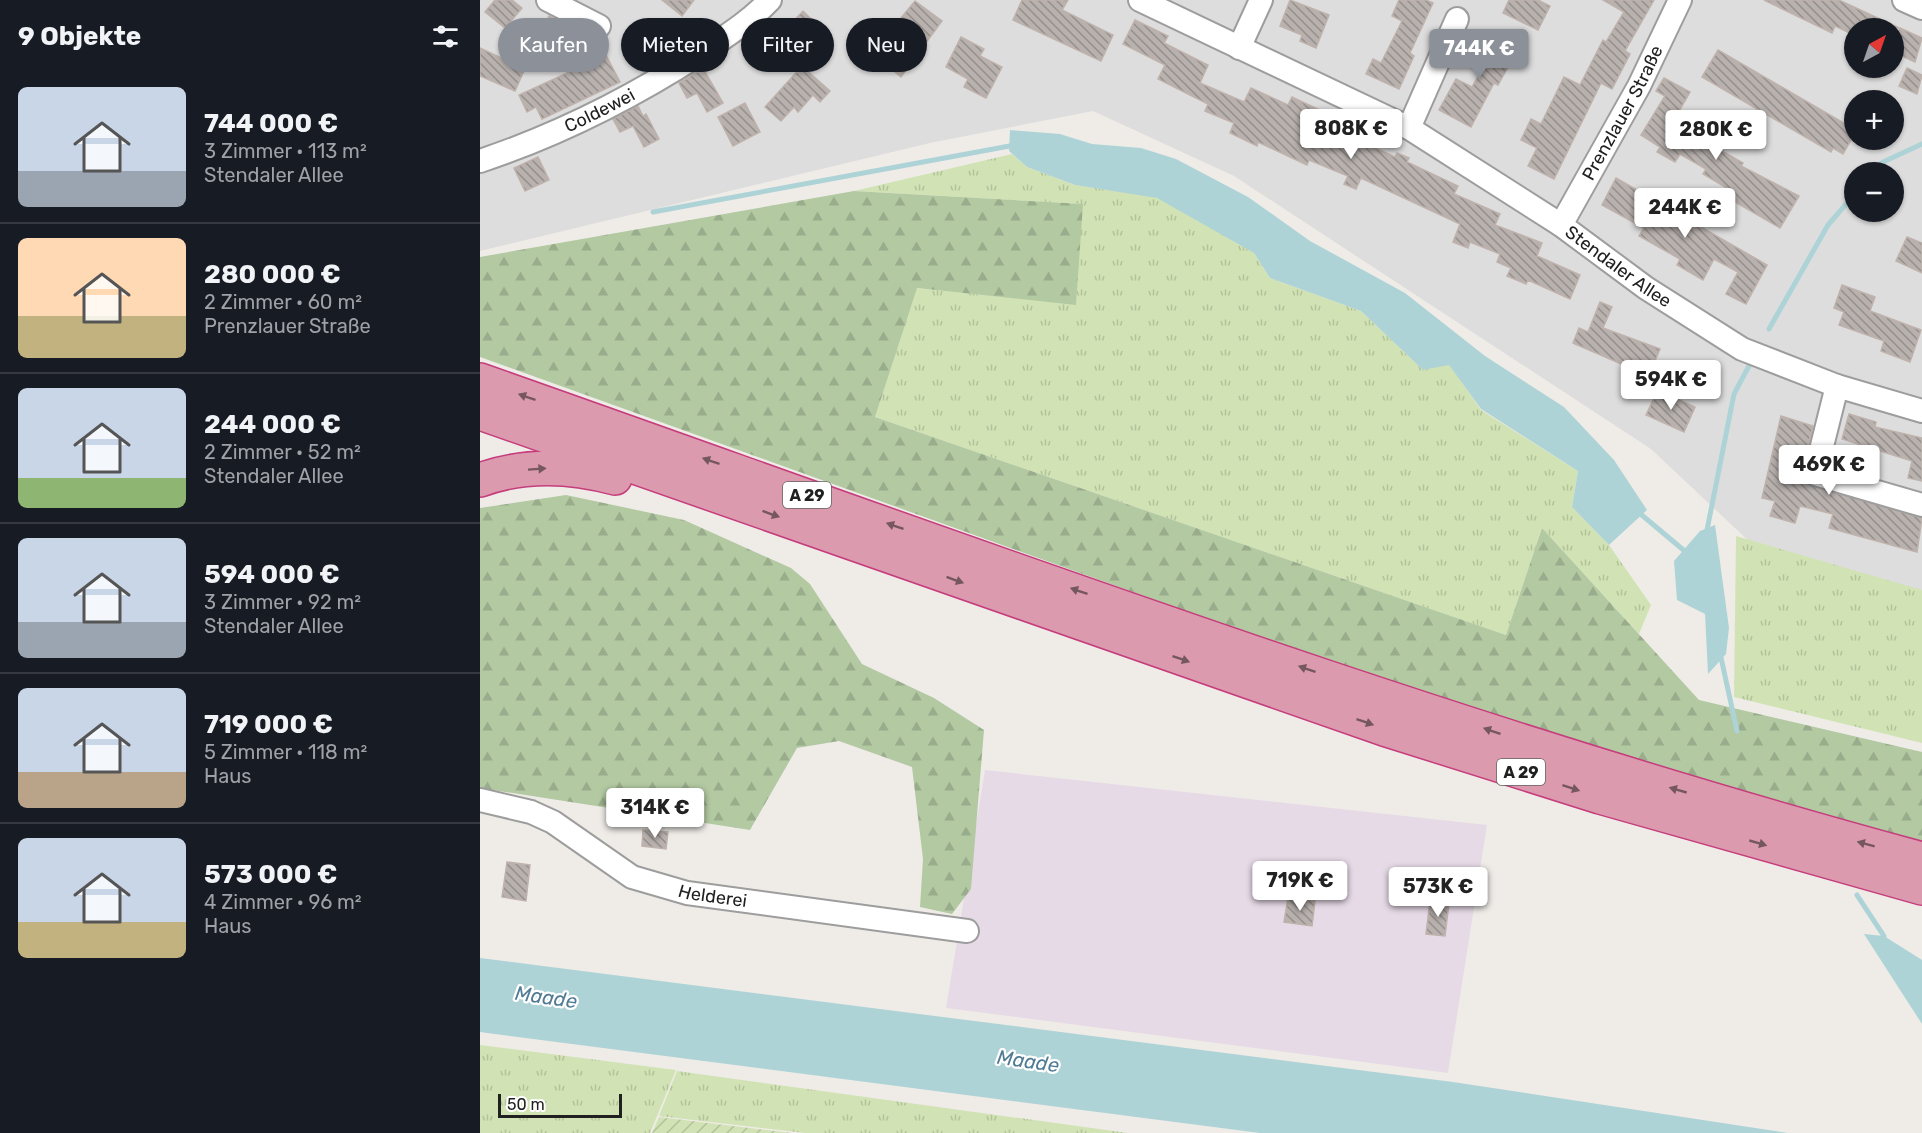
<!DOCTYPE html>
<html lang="de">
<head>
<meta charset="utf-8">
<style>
  :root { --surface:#171b24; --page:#20242c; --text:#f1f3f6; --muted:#9ea1a6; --line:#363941; --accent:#8c9099 }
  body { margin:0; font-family:Rubik,sans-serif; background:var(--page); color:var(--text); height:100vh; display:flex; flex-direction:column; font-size:22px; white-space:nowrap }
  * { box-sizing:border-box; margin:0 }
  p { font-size:20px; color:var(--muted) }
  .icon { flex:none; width:33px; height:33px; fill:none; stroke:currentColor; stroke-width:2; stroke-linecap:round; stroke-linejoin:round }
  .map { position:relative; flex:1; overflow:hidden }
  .side { display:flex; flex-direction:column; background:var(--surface); width:480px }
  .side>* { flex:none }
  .hud { position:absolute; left:18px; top:18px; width:570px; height:54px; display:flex; gap:12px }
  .needle { width:39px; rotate:40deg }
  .controls { position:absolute; left:1364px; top:18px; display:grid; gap:12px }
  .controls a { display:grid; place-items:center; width:60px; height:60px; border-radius:50%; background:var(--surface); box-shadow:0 2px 4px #0004; font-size:30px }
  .scale { position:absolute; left:18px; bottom:15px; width:124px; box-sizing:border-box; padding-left:6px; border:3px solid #202020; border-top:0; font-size:16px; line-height:21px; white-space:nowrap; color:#202020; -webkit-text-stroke:4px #fff; paint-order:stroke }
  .price { position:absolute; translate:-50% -51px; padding:0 14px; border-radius:6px; background:#fff; color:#222; font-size:20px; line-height:39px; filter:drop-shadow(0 2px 3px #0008) }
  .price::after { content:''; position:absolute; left:50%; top:36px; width:18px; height:14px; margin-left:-9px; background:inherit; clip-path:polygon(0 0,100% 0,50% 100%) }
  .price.selected { background:var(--accent); color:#fff }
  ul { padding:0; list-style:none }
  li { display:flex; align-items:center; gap:18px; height:150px; padding:0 18px }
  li+li { border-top:2px solid var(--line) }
  li span { display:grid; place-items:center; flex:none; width:168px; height:120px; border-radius:9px; color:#555 }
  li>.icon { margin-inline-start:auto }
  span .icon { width:72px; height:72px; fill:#fffc; stroke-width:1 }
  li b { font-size:26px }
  h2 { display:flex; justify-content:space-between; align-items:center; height:72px; padding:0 18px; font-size:26px }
  .pill { padding:0 21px; border-radius:27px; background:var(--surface); box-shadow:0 2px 4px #0004; font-size:21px; line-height:54px }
  .pill.selected { background:var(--accent); color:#fff }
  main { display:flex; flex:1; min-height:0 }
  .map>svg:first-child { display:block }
  .residential { fill:#dedddd; fill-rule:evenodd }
  .industrial { fill:#e7dae7 }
  .grass { fill:url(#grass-tufts) }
  .forest { fill:url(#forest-firs) }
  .garden { fill:url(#garden-furrows) }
  .water { fill:#aed3d7 }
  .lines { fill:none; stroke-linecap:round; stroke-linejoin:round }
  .stream { stroke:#aed3d7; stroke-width:5 }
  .building { fill:url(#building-back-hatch); stroke:#bfb2ac; stroke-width:1.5 }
  .minor-casing { stroke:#9d9d9d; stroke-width:26 }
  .highway-casing { stroke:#c53d7c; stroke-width:36 }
  .minor { stroke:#fff; stroke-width:22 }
  .highway { stroke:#dc9aae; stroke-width:33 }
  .oneway { fill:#755760 }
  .labels { text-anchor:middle; stroke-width:4.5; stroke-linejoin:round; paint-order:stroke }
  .shield { fill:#fff; stroke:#636363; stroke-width:1.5 }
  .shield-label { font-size:16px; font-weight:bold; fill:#202020 }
  .street-label { font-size:18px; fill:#202020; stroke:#fff }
  .water-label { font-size:20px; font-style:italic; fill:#517b95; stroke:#fff }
</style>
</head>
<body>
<main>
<section class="side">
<h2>9 Objekte<svg class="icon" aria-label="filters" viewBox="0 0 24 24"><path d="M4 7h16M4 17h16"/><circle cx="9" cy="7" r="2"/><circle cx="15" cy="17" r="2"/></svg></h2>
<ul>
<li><span style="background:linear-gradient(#c9d6e8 70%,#9aa5b1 0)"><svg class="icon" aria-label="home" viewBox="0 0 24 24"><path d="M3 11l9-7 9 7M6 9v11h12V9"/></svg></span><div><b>744 000 €</b><p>3 Zimmer · 113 m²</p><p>Stendaler Allee</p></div></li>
<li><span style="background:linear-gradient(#ffd9b3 65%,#c2b280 0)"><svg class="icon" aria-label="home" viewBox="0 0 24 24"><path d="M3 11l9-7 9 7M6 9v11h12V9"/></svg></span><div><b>280 000 €</b><p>2 Zimmer · 60 m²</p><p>Prenzlauer Straße</p></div></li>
<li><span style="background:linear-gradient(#c9d6e8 75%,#8fb573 0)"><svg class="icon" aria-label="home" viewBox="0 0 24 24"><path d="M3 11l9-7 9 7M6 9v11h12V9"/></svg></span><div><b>244 000 €</b><p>2 Zimmer · 52 m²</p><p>Stendaler Allee</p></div></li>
<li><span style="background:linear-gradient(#c9d6e8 70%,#9aa5b1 0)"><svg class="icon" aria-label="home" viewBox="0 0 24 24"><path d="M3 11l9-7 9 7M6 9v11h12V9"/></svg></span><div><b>594 000 €</b><p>3 Zimmer · 92 m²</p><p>Stendaler Allee</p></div></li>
<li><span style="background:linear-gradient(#c9d6e8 70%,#b9a48a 0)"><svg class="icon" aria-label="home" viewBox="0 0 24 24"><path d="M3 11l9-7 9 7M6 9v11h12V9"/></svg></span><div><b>719 000 €</b><p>5 Zimmer · 118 m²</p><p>Haus</p></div></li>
<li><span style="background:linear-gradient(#c9d6e8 70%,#c2b280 0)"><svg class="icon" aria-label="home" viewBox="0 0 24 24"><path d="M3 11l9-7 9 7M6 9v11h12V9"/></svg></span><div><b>573 000 €</b><p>4 Zimmer · 96 m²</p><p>Haus</p></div></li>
</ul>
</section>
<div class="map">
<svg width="1442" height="1133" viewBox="0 0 1442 1133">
  <defs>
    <pattern id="grass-tufts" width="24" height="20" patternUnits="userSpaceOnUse" patternTransform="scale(1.5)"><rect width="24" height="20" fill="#d1e3b4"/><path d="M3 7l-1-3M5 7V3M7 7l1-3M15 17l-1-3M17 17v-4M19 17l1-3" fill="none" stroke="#b3c29a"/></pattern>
    <pattern id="forest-firs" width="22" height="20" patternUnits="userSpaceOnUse" patternTransform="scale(1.5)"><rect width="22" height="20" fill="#b2c9a2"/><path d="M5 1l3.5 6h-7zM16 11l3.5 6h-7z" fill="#99ac8b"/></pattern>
    <pattern id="garden-furrows" width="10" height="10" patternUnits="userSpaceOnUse" patternTransform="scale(1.5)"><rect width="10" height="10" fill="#d1e3b4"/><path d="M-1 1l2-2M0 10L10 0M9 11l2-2" fill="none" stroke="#b3c29a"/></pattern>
    <pattern id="building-back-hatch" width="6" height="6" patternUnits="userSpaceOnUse" patternTransform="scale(1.5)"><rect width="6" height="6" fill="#b8b1ae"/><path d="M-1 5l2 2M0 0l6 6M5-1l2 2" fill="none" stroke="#95908d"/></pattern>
  </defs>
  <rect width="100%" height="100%" fill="#efece8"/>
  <path class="residential" d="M0,0H1442V593L1272,544L1171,449L754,176L613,111L450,143L0,251ZM1374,28H1413V68H1374ZM1374,100H1413V140H1374ZM1374,172H1413V212H1374Z"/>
  <path class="industrial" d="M505,770L1007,825L968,1073L466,1008Z"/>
  <g class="grass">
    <path d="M532,154L547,167L595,185L677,197L774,253L790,278L881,311L943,370L969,364L1001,410L1098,471L1092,507L1129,545L1171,605L1159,634L1062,528L1026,635L395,417L436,288L596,304L602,204L374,191Z"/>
    <path d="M1256,536L1442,590V743L1254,697Z"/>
    <path d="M0,1045L196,1070L170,1133H0Z"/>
    <path d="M197,1071L648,1133H325L179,1116Z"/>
  </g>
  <g class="forest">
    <path d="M374,191L603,204L596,305L437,288L395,417L1026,635L1062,528L1219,700L1442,752V842L1089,749L0,357V257Z"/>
    <path d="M86,495L204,520L311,568L330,584L382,664L454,698L504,730L491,889L472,914L440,907L443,859L432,767L359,741L317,748L270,830L0,788V508Z"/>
  </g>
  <path class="garden" d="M179,1117L312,1133H172Z"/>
  <g class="water">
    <path d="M530,130L580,134L612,144L661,148L696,159L768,197L830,241L925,293L1005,356L1084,407L1134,460L1167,510L1129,545L1092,507L1098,471L1001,409L969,365L943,370L881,311L790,278L774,253L677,198L595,185L547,167L529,151Z"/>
    <path d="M1235,525L1249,628L1246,654L1228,674L1225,614L1197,600L1194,561L1220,531Z"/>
    <path d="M1384,934L1404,936L1442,960V1024Z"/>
    <path d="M0,958L973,1082L1308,1133H780L0,1032Z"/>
  </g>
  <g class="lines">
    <g class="stream">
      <path d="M1393,172L1403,162L1442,144"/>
      <path d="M173,212L535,145"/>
      <path d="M1289,329L1348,225L1374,195"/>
      <path d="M1157,511L1207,553"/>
      <path d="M1226,535L1254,394L1270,364"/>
      <path d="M1240,653L1257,731"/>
      <path d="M1377,895L1404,936"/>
    </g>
  </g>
  <g class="building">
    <path d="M15,0H32L42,8L25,28L5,12Z"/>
    <path d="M182,0H214L202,16Z"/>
    <path d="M542,0H588L582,10L633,35L621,61L533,20Z"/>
    <path d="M810,0L849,15L836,48L820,41L822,35L800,26Z"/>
    <path d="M919,0H946L953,3L930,53L934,56L919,89L886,74L893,59L901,63L922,21L912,16Z"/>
    <path d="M1029,0H1058L1070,6L1058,30L1023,13Z"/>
    <path d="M1123,0H1174L1145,51L1150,54L1132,89L1121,83L1074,179L1048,166L1057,148L1041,140L1051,119L1061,124L1084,77L1100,85L1123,40L1126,42L1144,12Z"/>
    <path d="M1284,0H1359L1419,28H1374V35L1355,26L1352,33Z"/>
    <path d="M435,1L462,21L421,77L392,53Z"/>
    <path d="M323,11L341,29L325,45L307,28Z"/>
    <path d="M69,16L108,35L98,57L58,39Z"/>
    <path d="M655,20L688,36L684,43L728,65L720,83L764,102L771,88L808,105L812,97L850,115L847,123L887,140L886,144L915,157L917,153L929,158L927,162L978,186L974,194L1020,214L1015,225L1062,243L1057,256L1100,275L1090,299L1048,280L1046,284L1027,276L1031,268L1017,262L1020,254L990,242L988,248L973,242L980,224L881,178L876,189L864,184L868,176L829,160L827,165L778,142L777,146L750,133L754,123L725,111L728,104L678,79L685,65L643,44Z"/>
    <path d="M1420,28L1442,38L1435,62L1413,52V44Z"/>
    <path d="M1006,31L1038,49L1018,85L1014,83L991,127L959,110L976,79L992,87L1007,60L994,53Z"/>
    <path d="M481,37L504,49L500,56L522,67L506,98L484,87L488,79L466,67Z"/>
    <path d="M0,48L30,62L32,57L47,64L35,91L0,76Z"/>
    <path d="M1238,50L1374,129V135L1363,154L1353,148L1351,152L1222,77Z"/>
    <path d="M126,55L140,82L62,119L56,107L47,112L39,95Z"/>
    <path d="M322,66L350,91L340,102L333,95L318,112L314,107L301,121L285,107Z"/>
    <path d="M223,68L243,103L227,112L217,93L207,98L199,83Z"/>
    <path d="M1427,68L1442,75L1437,94L1419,86Z"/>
    <path d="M1184,78L1210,92L1194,120L1198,122L1197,124L1236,150L1237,148L1263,163L1261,166L1319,196L1300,228L1243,195L1247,188L1223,174L1226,169L1200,154L1195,162L1177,152L1180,147L1161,135L1185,96L1176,91Z"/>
    <path d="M265,103L280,132L253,146L238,117Z"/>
    <path d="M158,106L163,116L166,114L179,139L164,147L153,126L140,132L133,119Z"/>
    <path d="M58,157L69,180L45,191L34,168Z"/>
    <path d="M1136,178L1287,265L1266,304L1246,294L1258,272L1234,259L1223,280L1197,265L1200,259L1159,236L1164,228L1122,205Z"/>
    <path d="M1427,237L1442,243V273L1416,261Z"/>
    <path d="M1362,285L1395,297L1390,311L1441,330L1430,362L1401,351L1404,341L1359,325L1364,312L1354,308Z"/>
    <path d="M1120,302L1132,307L1123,328L1180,349L1164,387L1148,380L1153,369L1093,343L1099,328L1108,332Z"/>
    <path d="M1178,390L1215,407L1204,432L1166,415Z"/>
    <path d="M1369,414L1396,422L1395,427L1442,438V481L1428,478L1432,461L1362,439Z"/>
    <path d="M1301,416L1333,426L1322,471L1326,484L1442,518L1437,552L1349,528L1353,514L1320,506L1315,523L1290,516L1295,501L1282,498Z"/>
    <path d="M163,830L188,832L186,849L162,846Z"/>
    <path d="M27,862L50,865L46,901L22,897Z"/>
    <path d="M808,897L835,901L832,926L804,922Z"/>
    <path d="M950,901L969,903L965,936L946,934Z"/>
  </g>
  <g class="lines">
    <defs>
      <g id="minor">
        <path d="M68,0L119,26"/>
        <path id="s1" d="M660,0L929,128L1081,225L1166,288L1262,349L1357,386L1442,411"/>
        <path d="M1424,0L1442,8"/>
        <path d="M759,48L781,0"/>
        <path d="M929,128L977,19"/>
        <path id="s2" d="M0,161C78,135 153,97 221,53C246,36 269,22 290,0"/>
        <path id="s3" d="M1081,225L1159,86L1200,0"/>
        <path d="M1357,386L1335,474L1442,505"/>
        <path id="s4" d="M0,800L51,812L73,822L152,877L207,893L487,931"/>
      </g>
      <g id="highway">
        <path d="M0,380C477,548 953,727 1442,859"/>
        <path d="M0,413L904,729L1120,797L1442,888"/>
        <path d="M0,480C44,464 91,466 135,478"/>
      </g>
    </defs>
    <use href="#minor" class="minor-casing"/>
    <use href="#highway" class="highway-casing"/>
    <use href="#minor" class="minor"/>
    <use href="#highway" class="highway"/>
  </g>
  <defs><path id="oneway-solid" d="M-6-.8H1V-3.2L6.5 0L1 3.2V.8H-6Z" transform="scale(1.5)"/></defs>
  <g class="oneway">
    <use href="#oneway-solid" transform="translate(47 397) rotate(-161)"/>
    <use href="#oneway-solid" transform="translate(231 461) rotate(-161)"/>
    <use href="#oneway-solid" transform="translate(57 469) rotate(-4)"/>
    <use href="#oneway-solid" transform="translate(291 514) rotate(20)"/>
    <use href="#oneway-solid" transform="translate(415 526) rotate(-161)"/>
    <use href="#oneway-solid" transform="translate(475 580) rotate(20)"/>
    <use href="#oneway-solid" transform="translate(599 591) rotate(-161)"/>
    <use href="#oneway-solid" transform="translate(701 659) rotate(19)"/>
    <use href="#oneway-solid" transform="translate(827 669) rotate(-161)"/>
    <use href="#oneway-solid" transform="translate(885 722) rotate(19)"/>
    <use href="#oneway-solid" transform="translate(1012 731) rotate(-161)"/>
    <use href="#oneway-solid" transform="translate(1091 788) rotate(18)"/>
    <use href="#oneway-solid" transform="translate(1198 790) rotate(-164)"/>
    <use href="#oneway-solid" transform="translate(1278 843) rotate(16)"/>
    <use href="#oneway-solid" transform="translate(1386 844) rotate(-165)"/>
  </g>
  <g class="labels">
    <g class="shield">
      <rect x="303" y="482" width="48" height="26" rx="4.5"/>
      <rect x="1017" y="759" width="48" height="26" rx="4.5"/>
    </g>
    <g class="shield-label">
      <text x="327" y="501">A 29</text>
      <text x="1041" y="778">A 29</text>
    </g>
    <g class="street-label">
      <text dy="6" stroke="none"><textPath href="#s2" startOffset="130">Coldewei</textPath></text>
      <text dy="6" stroke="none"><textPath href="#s3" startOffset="128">Prenzlauer Straße</textPath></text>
      <text dy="6" stroke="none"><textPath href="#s1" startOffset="549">Stendaler Allee</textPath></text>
      <text dy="6" stroke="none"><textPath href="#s4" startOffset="256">Helderei</textPath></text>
    </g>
    <g class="water-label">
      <text transform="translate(66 997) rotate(8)" y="7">Maade</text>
      <text transform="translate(548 1061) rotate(8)" y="7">Maade</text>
    </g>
  </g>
</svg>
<div class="controls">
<a><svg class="needle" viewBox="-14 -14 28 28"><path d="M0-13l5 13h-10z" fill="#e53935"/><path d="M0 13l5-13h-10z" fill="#9ea1a6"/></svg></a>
<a>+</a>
<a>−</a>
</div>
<div class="scale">50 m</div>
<b class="price selected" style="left:999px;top:80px">744K €</b>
<b class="price" style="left:871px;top:160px">808K €</b>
<b class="price" style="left:1236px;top:161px">280K €</b>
<b class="price" style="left:1205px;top:239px">244K €</b>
<b class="price" style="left:1191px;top:411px">594K €</b>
<b class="price" style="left:1349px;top:496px">469K €</b>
<b class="price" style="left:175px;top:839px">314K €</b>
<b class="price" style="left:820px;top:912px">719K €</b>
<b class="price" style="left:958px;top:918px">573K €</b>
<div class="hud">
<a class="pill selected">Kaufen</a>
<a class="pill">Mieten</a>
<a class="pill">Filter</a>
<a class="pill">Neu</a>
</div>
</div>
</main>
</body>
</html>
